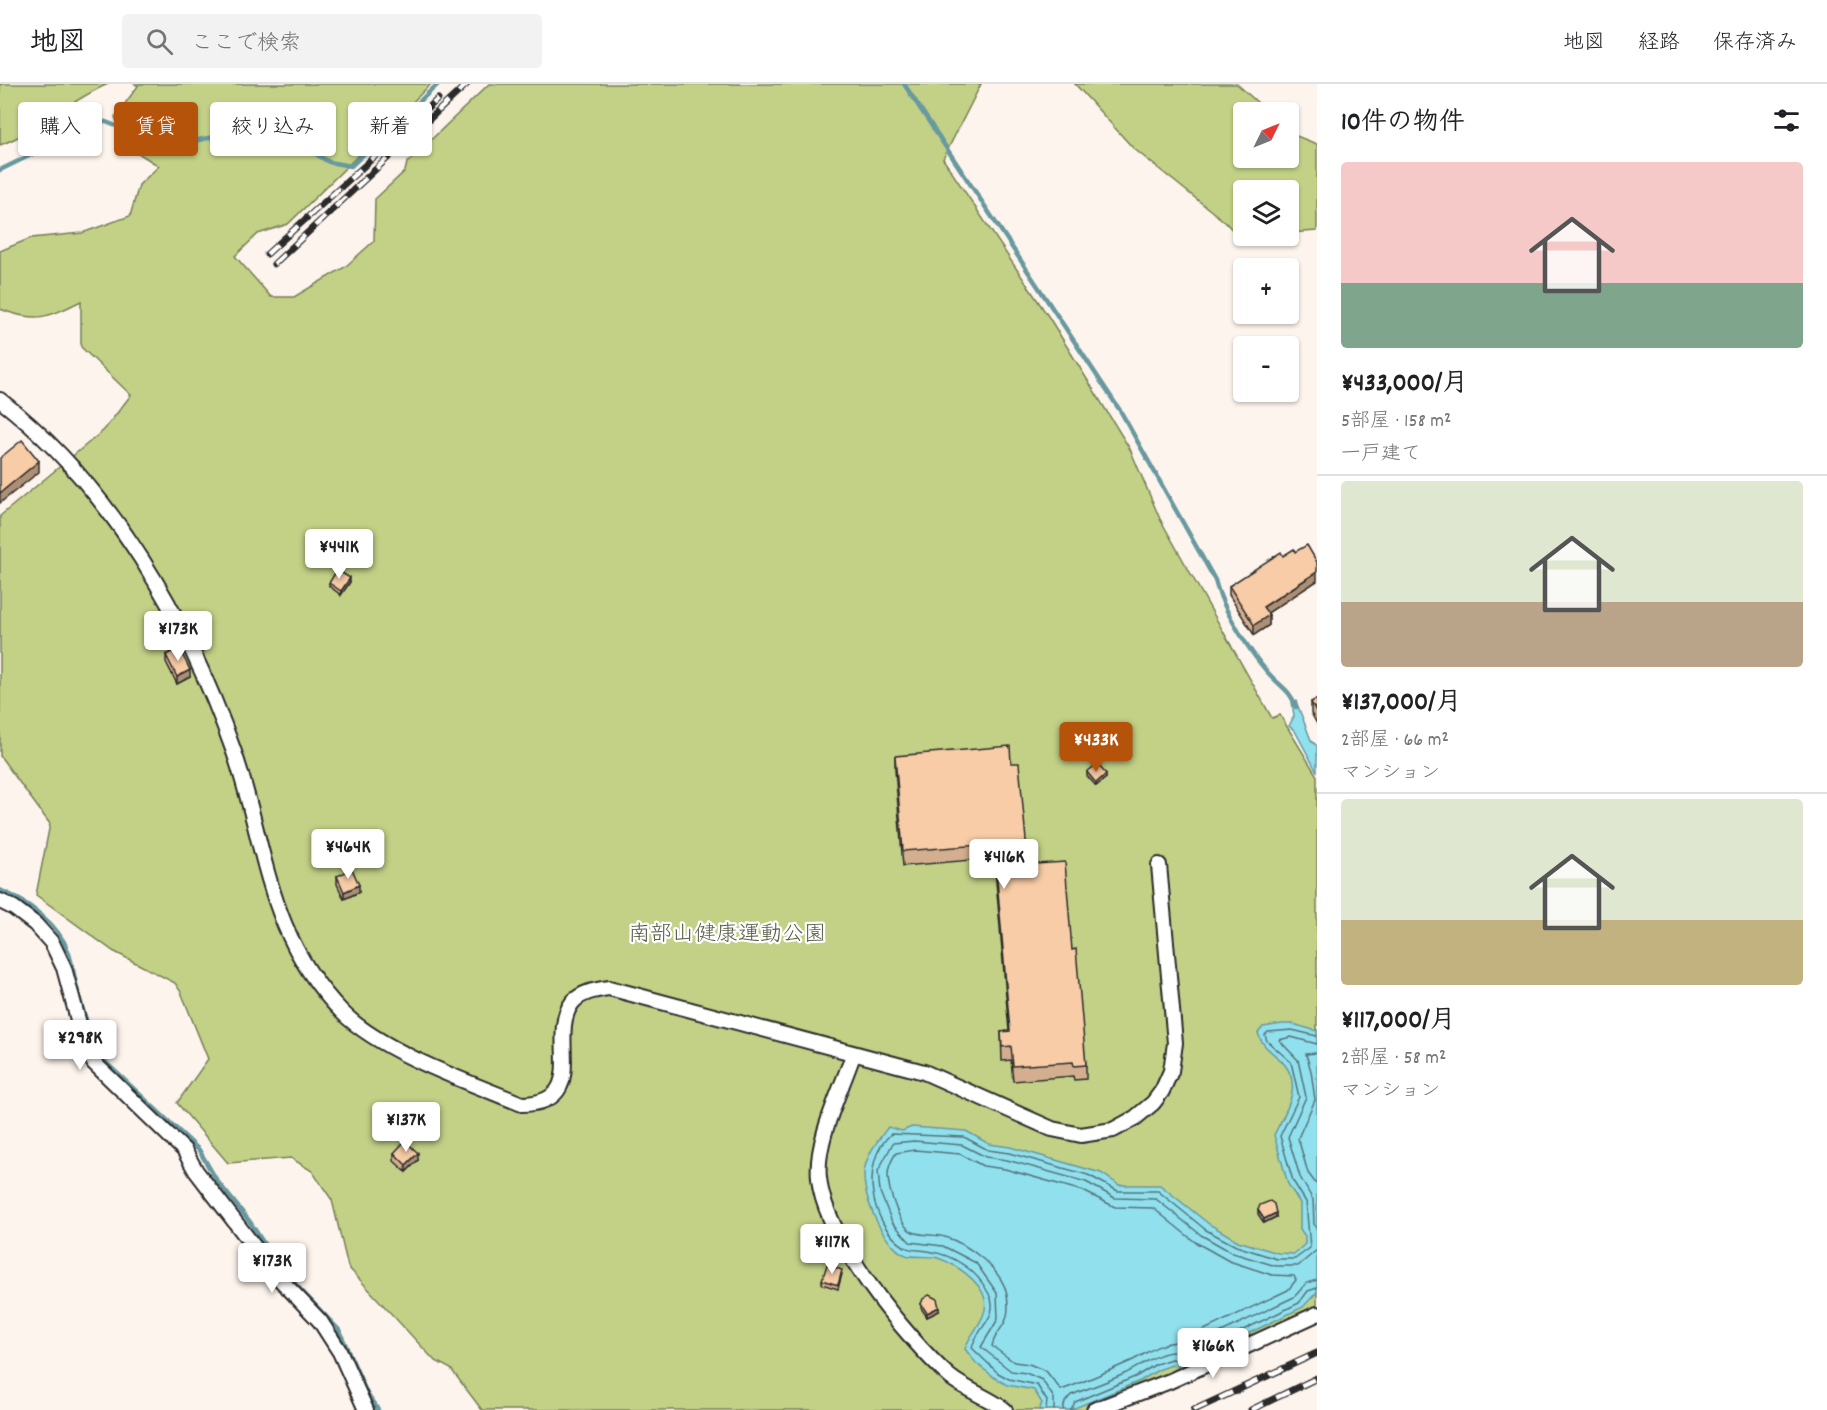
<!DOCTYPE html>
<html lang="ja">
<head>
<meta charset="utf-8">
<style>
  :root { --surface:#fff; --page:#f2f2f2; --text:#202124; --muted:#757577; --line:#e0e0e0; --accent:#b45309 }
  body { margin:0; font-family:Dekko,"Klee One",sans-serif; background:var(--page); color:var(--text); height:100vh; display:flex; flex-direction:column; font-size:22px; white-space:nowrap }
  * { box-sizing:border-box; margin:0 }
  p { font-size:20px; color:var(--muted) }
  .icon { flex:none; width:33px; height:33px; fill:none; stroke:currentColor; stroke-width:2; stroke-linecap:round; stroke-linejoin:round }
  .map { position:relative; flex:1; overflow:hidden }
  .sheet { display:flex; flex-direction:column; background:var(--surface); width:510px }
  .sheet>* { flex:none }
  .hud { position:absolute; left:18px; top:18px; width:570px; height:54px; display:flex; gap:12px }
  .needle { width:39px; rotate:47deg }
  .tools { position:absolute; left:1233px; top:18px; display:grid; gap:12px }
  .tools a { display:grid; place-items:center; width:66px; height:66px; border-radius:6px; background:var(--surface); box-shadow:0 2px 4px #0004; font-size:30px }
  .price { position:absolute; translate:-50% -51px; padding:0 14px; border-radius:6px; background:#fff; color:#222; font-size:20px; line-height:39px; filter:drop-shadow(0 2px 3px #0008) }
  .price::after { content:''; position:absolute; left:50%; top:36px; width:18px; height:14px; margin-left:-9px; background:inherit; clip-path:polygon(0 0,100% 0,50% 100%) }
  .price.current { background:var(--accent); color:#fff }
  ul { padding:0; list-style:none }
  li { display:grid; align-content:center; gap:12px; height:318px; padding:0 24px }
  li+li { border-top:2px solid var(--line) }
  li span { display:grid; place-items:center; height:186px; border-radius:6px; color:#555 }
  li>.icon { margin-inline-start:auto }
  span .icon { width:108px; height:108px; fill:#fffc; stroke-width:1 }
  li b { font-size:26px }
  h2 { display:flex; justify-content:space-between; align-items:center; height:72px; padding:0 24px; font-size:26px }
  .chip { padding:0 21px; border-radius:6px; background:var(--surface); box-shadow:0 2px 4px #0004; font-size:21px; line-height:54px }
  .chip.current { background:var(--accent); color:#fff }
  header { display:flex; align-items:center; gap:36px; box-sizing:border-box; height:84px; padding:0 30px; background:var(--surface); border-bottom:2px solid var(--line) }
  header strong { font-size:28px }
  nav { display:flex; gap:33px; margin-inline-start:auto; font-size:21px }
  .search { width:420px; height:54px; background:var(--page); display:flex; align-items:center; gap:15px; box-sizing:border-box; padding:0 21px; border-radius:6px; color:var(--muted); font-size:22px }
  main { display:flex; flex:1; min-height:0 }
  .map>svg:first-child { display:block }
  .green { fill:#c2d186; stroke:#767e58; stroke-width:1.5 }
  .water { fill:#91e0ee; stroke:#6898a0; stroke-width:1.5 }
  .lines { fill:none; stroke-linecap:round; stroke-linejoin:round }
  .shore { stroke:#547379; stroke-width:1.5 }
  .stream { stroke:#6898a0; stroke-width:4.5 }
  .minor-casing { stroke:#2b2b2b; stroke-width:18 }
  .minor { stroke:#fff; stroke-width:14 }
  .rail-casing { stroke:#2b2b2b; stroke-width:7 }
  .rail { stroke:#fff; stroke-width:4.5; stroke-dasharray:14; stroke-linecap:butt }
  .wall { fill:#d4af8f; stroke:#2b2b2b; stroke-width:1.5 }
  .shaded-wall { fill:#ad8f74; stroke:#2b2b2b; stroke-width:1.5 }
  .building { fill:#f7cca6; stroke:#2b2b2b; stroke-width:1.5 }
  .labels { text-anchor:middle; stroke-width:4.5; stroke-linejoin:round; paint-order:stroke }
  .park-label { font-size:22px; fill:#585d46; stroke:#fff }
</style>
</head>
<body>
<header>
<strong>地図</strong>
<div class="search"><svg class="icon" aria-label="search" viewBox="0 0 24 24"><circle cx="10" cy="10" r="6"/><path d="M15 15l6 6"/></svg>ここで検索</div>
<nav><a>地図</a><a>経路</a><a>保存済み</a></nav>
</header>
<main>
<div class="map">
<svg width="1317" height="1326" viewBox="0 0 1317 1326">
  <rect width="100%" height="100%" fill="#fdf5ed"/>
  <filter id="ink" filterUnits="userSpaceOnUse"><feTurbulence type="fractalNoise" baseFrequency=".0167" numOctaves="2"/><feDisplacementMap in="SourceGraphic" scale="12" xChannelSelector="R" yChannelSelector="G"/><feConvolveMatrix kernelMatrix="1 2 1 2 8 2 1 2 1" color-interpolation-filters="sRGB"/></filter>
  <g filter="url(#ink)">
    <g class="green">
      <path d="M0,0H108C70,16 40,46 0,61Z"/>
      <path d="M135,0H431L288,140L258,150L235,172L271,213H294L345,183L374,157L375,115L405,87L407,79L489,0H981L943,75L1050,235L1130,365L1160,435L1272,634L1280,631L1317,692V1230L1094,1326H482L451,1285L434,1276L348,1183L332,1116L312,1087L291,1074L228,1079L177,1019L208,975L181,908L175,899L113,867L36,811L50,740L0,672V432L104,346L131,311L81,263V217C47,234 36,239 0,225V167L31,154L82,149L130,132L139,101L159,82L125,61L115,33L138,2Z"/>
      <path d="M1075,0H1237L1268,28H1244V74H1288L1289,49L1317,60V147L1289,149L1288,106H1244V152H1263L1240,154L1225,138L1133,64Z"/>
    </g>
    <g class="water">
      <path d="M1296,617L1311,656L1317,662V688L1295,647L1289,642L1294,632L1292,618Z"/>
      <path d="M1282,940H1293L1317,947V1208L1303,1223L1181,1282L1172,1281L1158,1286L1140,1297L1070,1326H1039L1042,1319L1034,1306L1007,1301L995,1294L976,1279L965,1265C970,1248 989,1234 985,1215C980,1196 955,1180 938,1174C928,1171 915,1174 906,1171C882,1162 859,1106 865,1083C869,1067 879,1055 888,1043L902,1047L912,1043L966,1047L989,1060L1010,1063L1101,1089L1119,1101H1160L1209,1140L1238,1157L1278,1169L1294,1170L1305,1160V1152L1300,1145V1119L1288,1100L1274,1051C1284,1030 1303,1004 1285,981C1275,968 1263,966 1258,949L1263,943Z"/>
    </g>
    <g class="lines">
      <g class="shore">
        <path d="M1317,960L1291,953L1279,956L1298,976L1306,1013L1288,1053L1300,1093L1313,1116L1314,1140L1317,1146"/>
        <path d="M1317,969L1306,970L1311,987L1315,1016L1298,1054L1308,1089L1317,1101"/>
        <path d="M915,1066L960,1070L983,1082L1005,1085L1083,1107L1115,1123L1153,1124L1195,1158L1229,1177L1272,1191L1294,1192L1296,1196L1288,1206L1179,1258C1159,1258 1148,1269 1131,1277C1108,1287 1084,1298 1061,1306L1046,1287L1029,1280L1014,1278L992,1262C997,1241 1012,1244 1007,1211C1003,1186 968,1160 945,1153C935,1150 922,1152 913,1148C899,1143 888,1104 888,1091C888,1084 892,1075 896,1069Z"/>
        <path d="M1046,1326L1047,1317L1037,1301L1009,1295L998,1289L972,1264C975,1245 1001,1233 989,1210C977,1186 954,1171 928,1167C920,1165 911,1167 905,1163C870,1141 859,1078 891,1050L964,1053L988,1066L1009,1069L1088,1091L1118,1107H1158L1206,1146L1236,1162L1277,1175H1295L1310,1164L1306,1118L1293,1097L1280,1052L1299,1013L1291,978L1267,957L1265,951L1268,948L1292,946L1317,952"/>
        <path d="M1054,1326V1314L1042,1296L1026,1289L1011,1287L981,1263L998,1235L997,1209L976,1179L943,1162L910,1158L892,1138L880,1108L878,1087L893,1059L914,1057L962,1061L986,1073L1007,1076L1086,1098L1115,1114L1156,1115L1201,1151L1233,1169L1276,1182H1298L1317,1166"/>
        <path d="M1063,1326L1065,1318L1071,1311C1089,1304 1107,1298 1124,1290C1143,1281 1159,1266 1180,1268L1294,1213L1307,1199L1317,1196"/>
        <path d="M1071,1326L1075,1318L1137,1292L1156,1280L1171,1275L1181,1276L1299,1219L1308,1207L1317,1204"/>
      </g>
      <g class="stream">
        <path d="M904,0L1121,328L1215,496C1221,523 1253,574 1273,594C1283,604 1291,608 1296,623"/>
        <path d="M0,86L39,67L85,37L106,38L167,62L245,47L270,50L303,62L329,78L351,82L438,0"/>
        <path d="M0,806C26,817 58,839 68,867C73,880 74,894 78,908C84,931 92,957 104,977L199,1066L217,1097L250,1138L278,1182L339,1246L367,1310L378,1326"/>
      </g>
      <defs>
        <g id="minor">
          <path d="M0,316C112,403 187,535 234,668C267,764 266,850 342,928C380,967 470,999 522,1020C592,1019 547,952 572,919C581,908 596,906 609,904L924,988L1052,1045L1081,1051L1113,1046L1135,1034L1153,1019L1162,1007L1171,987L1175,959L1159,781"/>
          <path d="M0,817L14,824L35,840L52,859L64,884L84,958L94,979L184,1066L196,1087L275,1190L320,1237L340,1268L366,1326"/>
          <path d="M853,971C841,1007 815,1056 819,1094C824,1153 906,1254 950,1293C966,1306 988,1313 1005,1326"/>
          <path d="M1094,1326L1170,1297L1317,1230"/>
        </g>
      </defs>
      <use href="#minor" class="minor-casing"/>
      <use href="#minor" class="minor"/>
      <defs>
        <g id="rail">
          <path d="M267,170L438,15"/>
          <path d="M274,180L467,0"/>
          <path d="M1194,1326L1317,1269"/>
          <path d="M1251,1326L1317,1294"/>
        </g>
      </defs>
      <use href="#rail" class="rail-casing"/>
      <use href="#rail" class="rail"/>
    </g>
    <g class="wall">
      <path d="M1295,468L1268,529L1269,541L1254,551L1229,511V502L1283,472Z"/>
      <path d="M350,498L341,511L329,502V499Z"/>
      <path d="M166,571L190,593L177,600L166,578Z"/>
      <path d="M1317,615V640L1311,629V618Z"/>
      <path d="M895,672L1011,679L1027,767L1037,780L1072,866L1086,981V995L1074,996L1073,992L1013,997L1011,976L1002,977L1001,948L1009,947L994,774L903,782L895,686Z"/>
      <path d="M1087,688L1106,694L1096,702L1087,692Z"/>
      <path d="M337,792L359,808L344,815L337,800Z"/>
      <path d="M394,1069L418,1076L406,1088L394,1077Z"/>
      <path d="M1258,1126L1276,1133L1264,1139L1258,1130Z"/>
      <path d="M842,1190L838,1205L822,1200V1196Z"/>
      <path d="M921,1220L939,1227L927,1233L921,1224Z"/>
    </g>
    <g class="shaded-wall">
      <path d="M39,377V388L0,419V409Z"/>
      <path d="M1317,488V497L1263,532V523Z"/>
      <path d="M350,494V498L341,511V507Z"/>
      <path d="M1269,531V541L1254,551V541Z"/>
      <path d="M190,586V593L177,600V593Z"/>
      <path d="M1106,690V694L1096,702V699Z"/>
      <path d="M359,801V808L344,815V808Z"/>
      <path d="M418,1069V1076L406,1088V1081Z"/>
      <path d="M1276,1129V1133L1264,1139V1135Z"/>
      <path d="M939,1223V1227L927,1233V1229Z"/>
    </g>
    <g class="building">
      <path d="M22,356L39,377L0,409V374Z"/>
      <path d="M1307,461L1317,478V488L1263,523L1269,531L1254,541L1229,502L1281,468L1283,472L1294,465L1295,468Z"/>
      <path d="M337,486L350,494L341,507L329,499Z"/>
      <path d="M179,564L190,586L177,593L166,571Z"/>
      <path d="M1317,615V629L1311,618Z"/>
      <path d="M1010,662L1011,679H1019L1027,767H1036L1037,780L1065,778L1072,866L1076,865L1086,981L1074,982L1073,978L1013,982L1011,962L1002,963L1001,948L1010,947L994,760L903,767L895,672Z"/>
      <path d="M1097,680L1106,690L1096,699L1087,688Z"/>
      <path d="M352,785L359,801L344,808L337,792Z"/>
      <path d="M405,1057L418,1069L406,1081L394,1069Z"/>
      <path d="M1270,1117L1274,1120L1276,1129L1264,1135L1258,1126L1260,1121Z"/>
      <path d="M827,1181L842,1186L838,1201L822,1196Z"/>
      <path d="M929,1211L937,1215L939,1223L927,1229L921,1220L923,1215Z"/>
    </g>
  </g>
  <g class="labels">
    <g class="park-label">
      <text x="727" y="856">南部山健康運動公園</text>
    </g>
  </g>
</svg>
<div class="tools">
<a><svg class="needle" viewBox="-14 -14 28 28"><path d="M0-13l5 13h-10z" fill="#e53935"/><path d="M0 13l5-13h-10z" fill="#757577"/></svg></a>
<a><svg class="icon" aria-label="layers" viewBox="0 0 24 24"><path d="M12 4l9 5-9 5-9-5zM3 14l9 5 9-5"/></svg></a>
<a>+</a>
<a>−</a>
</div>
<b class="price" style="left:339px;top:496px">¥441K</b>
<b class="price" style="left:178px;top:578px">¥173K</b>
<b class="price current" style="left:1096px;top:689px">¥433K</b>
<b class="price" style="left:348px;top:796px">¥464K</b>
<b class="price" style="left:1004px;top:806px">¥416K</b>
<b class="price" style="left:80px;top:987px">¥298K</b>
<b class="price" style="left:406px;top:1069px">¥137K</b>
<b class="price" style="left:832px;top:1191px">¥117K</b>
<b class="price" style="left:272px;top:1210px">¥173K</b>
<b class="price" style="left:1213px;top:1295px">¥166K</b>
<div class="hud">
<a class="chip">購入</a>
<a class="chip current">賃貸</a>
<a class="chip">絞り込み</a>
<a class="chip">新着</a>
</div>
</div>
<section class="sheet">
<h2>10件の物件<svg class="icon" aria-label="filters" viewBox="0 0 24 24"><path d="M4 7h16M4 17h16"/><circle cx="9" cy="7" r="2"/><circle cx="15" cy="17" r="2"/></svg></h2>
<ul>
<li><span style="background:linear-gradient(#f6c9c9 65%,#7fa58c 0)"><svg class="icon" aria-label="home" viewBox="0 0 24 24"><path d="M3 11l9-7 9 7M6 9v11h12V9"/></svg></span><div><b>¥433,000/月</b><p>5部屋 · 158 m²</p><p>一戸建て</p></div></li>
<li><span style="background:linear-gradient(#dfe7d0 65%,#b9a48a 0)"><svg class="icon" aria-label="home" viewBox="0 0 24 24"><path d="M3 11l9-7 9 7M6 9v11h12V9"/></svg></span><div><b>¥137,000/月</b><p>2部屋 · 66 m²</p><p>マンション</p></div></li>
<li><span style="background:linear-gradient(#dfe7d0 65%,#c2b280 0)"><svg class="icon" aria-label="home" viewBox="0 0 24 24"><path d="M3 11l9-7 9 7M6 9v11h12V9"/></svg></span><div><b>¥117,000/月</b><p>2部屋 · 58 m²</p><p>マンション</p></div></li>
</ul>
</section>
</main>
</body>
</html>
